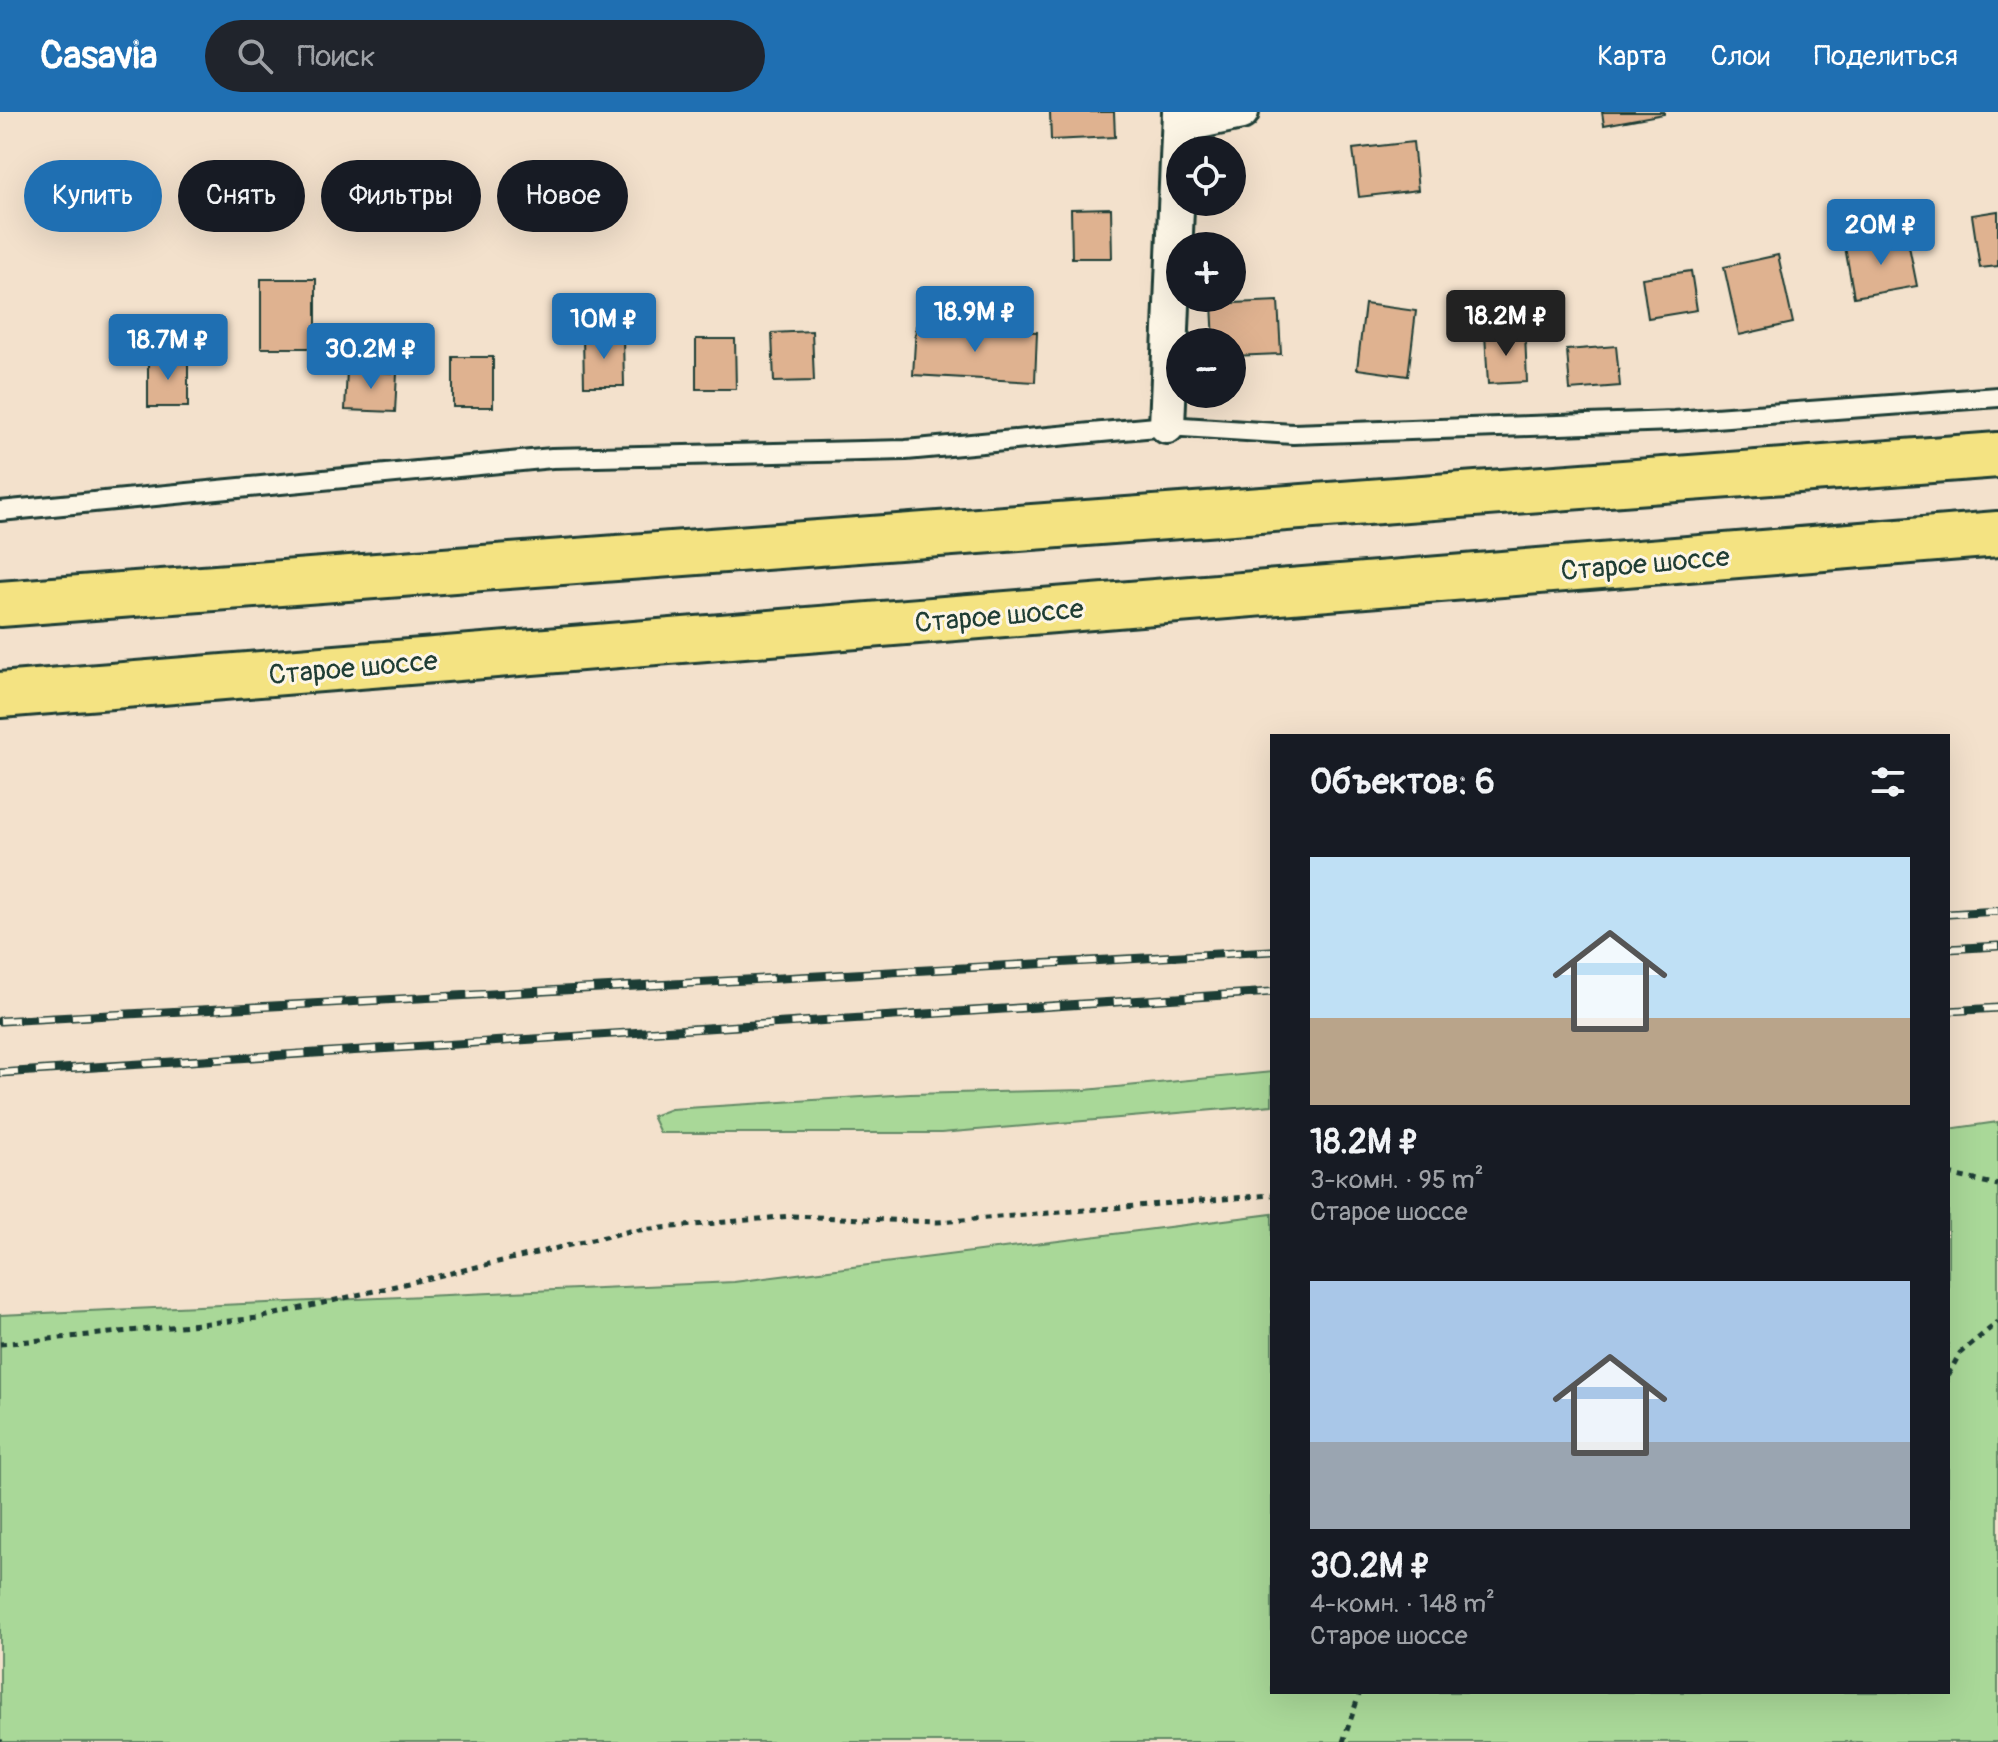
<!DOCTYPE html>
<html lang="ru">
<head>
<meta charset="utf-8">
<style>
  :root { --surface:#171b24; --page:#20242c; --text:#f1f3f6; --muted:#9ea1a6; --accent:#1f6fb2 }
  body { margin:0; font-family:Pangolin,sans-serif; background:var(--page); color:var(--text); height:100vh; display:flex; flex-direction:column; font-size:30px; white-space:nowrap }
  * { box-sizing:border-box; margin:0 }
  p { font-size:26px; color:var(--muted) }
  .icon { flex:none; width:44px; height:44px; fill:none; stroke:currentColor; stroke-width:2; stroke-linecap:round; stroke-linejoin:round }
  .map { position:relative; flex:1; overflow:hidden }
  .side { position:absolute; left:1270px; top:622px; width:680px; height:960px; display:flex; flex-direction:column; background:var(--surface); border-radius:0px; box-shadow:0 8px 32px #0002 }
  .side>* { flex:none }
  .hud { position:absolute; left:24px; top:48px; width:760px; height:72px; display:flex; gap:16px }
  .fabs { position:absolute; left:1166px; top:24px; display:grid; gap:16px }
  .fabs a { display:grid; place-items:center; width:80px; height:80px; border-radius:50%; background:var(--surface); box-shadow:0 8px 32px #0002; font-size:40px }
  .price { position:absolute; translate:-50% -68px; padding:0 18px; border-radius:8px; background:var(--accent); color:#fff; font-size:26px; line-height:52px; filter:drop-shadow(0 2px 4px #0008) }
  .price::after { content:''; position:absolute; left:50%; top:48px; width:24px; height:18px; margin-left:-12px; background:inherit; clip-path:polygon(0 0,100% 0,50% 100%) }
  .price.selected { background:#222; color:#fff }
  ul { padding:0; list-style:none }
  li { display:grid; align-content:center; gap:16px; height:424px; padding:0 40px }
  li span { display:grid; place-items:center; height:248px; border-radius:0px; color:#555 }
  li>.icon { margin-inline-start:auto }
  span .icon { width:144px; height:144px; fill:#fffc; stroke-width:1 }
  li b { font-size:34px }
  h2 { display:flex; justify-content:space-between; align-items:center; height:96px; padding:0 40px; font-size:34px }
  .chip { padding:0 28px; border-radius:36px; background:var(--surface); box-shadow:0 8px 32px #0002; font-size:28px; line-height:72px }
  .chip.selected { background:var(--accent); color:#fff }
  header { display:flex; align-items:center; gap:48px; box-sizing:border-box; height:112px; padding:0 40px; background:var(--accent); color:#fff }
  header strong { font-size:38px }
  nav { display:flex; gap:44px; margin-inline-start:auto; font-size:28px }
  .search { width:560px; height:72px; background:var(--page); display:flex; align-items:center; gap:20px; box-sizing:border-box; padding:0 28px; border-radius:44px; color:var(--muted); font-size:30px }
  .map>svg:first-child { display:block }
  .green { fill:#a9d898; stroke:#648a66; stroke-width:2 }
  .building { fill:#dfb290; stroke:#1f3d34; stroke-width:2 }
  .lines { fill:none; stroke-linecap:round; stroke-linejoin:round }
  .lane-casing { stroke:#1f3d34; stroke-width:24 }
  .street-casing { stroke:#1f3d34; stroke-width:40 }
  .highway-casing { stroke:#1f3d34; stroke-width:50 }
  .path { stroke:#1f3d34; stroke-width:5; stroke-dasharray:6 6; stroke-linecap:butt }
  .lane { stroke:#fcf5e5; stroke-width:18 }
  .street { stroke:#fcf5e5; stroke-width:34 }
  .highway { stroke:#f4e382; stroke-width:44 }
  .rail-casing { stroke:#1f3d34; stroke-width:9 }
  .rail { stroke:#fcf5e5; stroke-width:6; stroke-dasharray:18; stroke-linecap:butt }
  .labels { text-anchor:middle; stroke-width:6; stroke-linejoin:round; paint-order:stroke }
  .street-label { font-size:28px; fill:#1f3d34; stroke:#fcf5e5 }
</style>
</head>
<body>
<header>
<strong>Casavia</strong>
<div class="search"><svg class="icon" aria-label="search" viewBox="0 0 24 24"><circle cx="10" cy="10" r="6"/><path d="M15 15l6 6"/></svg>Поиск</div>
<nav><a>Карта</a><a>Слои</a><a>Поделиться</a></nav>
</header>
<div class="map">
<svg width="1998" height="1630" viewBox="0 0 1998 1630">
  <rect width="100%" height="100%" fill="#f3e1cc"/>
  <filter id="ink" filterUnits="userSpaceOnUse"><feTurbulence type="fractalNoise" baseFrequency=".0125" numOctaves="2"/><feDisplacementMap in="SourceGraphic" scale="16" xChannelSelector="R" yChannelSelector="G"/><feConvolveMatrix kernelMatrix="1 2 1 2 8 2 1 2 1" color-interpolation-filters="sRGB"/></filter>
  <g filter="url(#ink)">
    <g class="green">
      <path d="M1272,960V993L941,1021H660L652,1004L671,997L910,982L1085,978Z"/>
      <path d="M1998,1010V1630H0V1203L734,1170L1272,1102V1580H1948V1017Z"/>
    </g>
    <g class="building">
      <path d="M1050,0H1114L1115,25L1051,28Z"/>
      <path d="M1602,0H1664V2L1604,13Z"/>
      <path d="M1413,30L1418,78L1359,85L1353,37Z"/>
      <path d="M1111,96L1112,146H1072L1071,97Z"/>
      <path d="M1998,99V154L1980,156L1972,103Z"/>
      <path d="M1907,124L1917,174L1854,185L1845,135Z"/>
      <path d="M1778,143L1793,211L1739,223L1724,155Z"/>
      <path d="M1691,159L1697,198L1648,206L1642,166Z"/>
      <rect x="261" y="167" width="55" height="69"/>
      <path d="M1278,189L1281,242L1232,244V230H1214L1212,192Z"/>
      <path d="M1365,192L1416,199L1408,264L1357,257Z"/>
      <path d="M916,214L1037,220L1035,270L913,263Z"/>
      <path d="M812,219L814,269L774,270L772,221Z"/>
      <path d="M1525,221L1527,270L1488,272L1485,222Z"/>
      <path d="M583,224H623L624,274H584Z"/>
      <path d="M696,227H735L736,277H696Z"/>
      <path d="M1616,234L1620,274L1570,278L1567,238Z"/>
      <rect x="148" y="245" width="40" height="50"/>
      <rect x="453" y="245" width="40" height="50"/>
      <path d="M347,258L397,261L395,300L345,298Z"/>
    </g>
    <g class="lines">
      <defs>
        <path id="lane" d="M0,399L552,346L906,338L1167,314L1293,322L1674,309L1998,285"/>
        <g id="street">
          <path d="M1180,13L1241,0"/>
          <path d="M1167,314L1180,0"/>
        </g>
        <g id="highway">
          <path d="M0,492L1998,343"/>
          <path d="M0,583L1998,422"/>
        </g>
      </defs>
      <use href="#lane" class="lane-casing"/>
      <use href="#street" class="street-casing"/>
      <use href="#highway" class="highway-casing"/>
      <g class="path">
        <path d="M1948,1062L1998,1073"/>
        <path d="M0,1232L259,1206L630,1119L791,1104L938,1110L1272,1083"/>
        <path d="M1948,1263L1960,1241L1998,1210"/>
        <path d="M0,1628L1,1630"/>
        <path d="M1343,1630L1360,1580"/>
      </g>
      <use href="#lane" class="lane"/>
      <use href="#street" class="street"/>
      <use href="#highway" class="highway"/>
      <defs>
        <g id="rail">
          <path d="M1948,802L1998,799"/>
          <path d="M1948,837L1998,834"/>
          <path d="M1948,899L1998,896"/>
          <path d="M0,909L1272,839"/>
          <path d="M0,961L1272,880"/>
        </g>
      </defs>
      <use href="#rail" class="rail-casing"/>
      <use href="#rail" class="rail"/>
    </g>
  </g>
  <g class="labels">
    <g class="street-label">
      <text transform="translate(1645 451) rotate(-5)" y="10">Старое шоссе</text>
      <text transform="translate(999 503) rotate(-5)" y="10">Старое шоссе</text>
      <text transform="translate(353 555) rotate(-5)" y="10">Старое шоссе</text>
    </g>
  </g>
</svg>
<div class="fabs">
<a><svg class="icon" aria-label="locate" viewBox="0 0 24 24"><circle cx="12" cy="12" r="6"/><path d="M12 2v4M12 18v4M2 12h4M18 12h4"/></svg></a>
<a>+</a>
<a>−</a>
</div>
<b class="price" style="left:1881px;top:155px">20M ₽</b>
<b class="price" style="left:975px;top:242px">18.9M ₽</b>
<b class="price selected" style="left:1506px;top:246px">18.2M ₽</b>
<b class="price" style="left:604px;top:249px">10M ₽</b>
<b class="price" style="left:168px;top:270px">18.7M ₽</b>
<b class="price" style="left:371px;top:279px">30.2M ₽</b>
<div class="hud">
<a class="chip selected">Купить</a>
<a class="chip">Снять</a>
<a class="chip">Фильтры</a>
<a class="chip">Новое</a>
</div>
<section class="side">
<h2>Объектов: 6<svg class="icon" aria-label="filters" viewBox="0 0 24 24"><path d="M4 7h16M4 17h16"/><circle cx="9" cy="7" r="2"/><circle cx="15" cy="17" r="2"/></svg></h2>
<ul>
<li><span style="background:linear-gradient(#bfe0f5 65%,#b9a48a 0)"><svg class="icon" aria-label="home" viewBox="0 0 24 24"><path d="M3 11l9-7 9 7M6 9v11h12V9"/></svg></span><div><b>18.2M ₽</b><p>3-комн. · 95 m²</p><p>Старое шоссе</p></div></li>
<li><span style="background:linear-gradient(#a9c7e8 65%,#9aa5b1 0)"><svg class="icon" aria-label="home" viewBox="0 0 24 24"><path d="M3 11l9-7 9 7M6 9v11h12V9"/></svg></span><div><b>30.2M ₽</b><p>4-комн. · 148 m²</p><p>Старое шоссе</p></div></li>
</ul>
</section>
</div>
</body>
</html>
